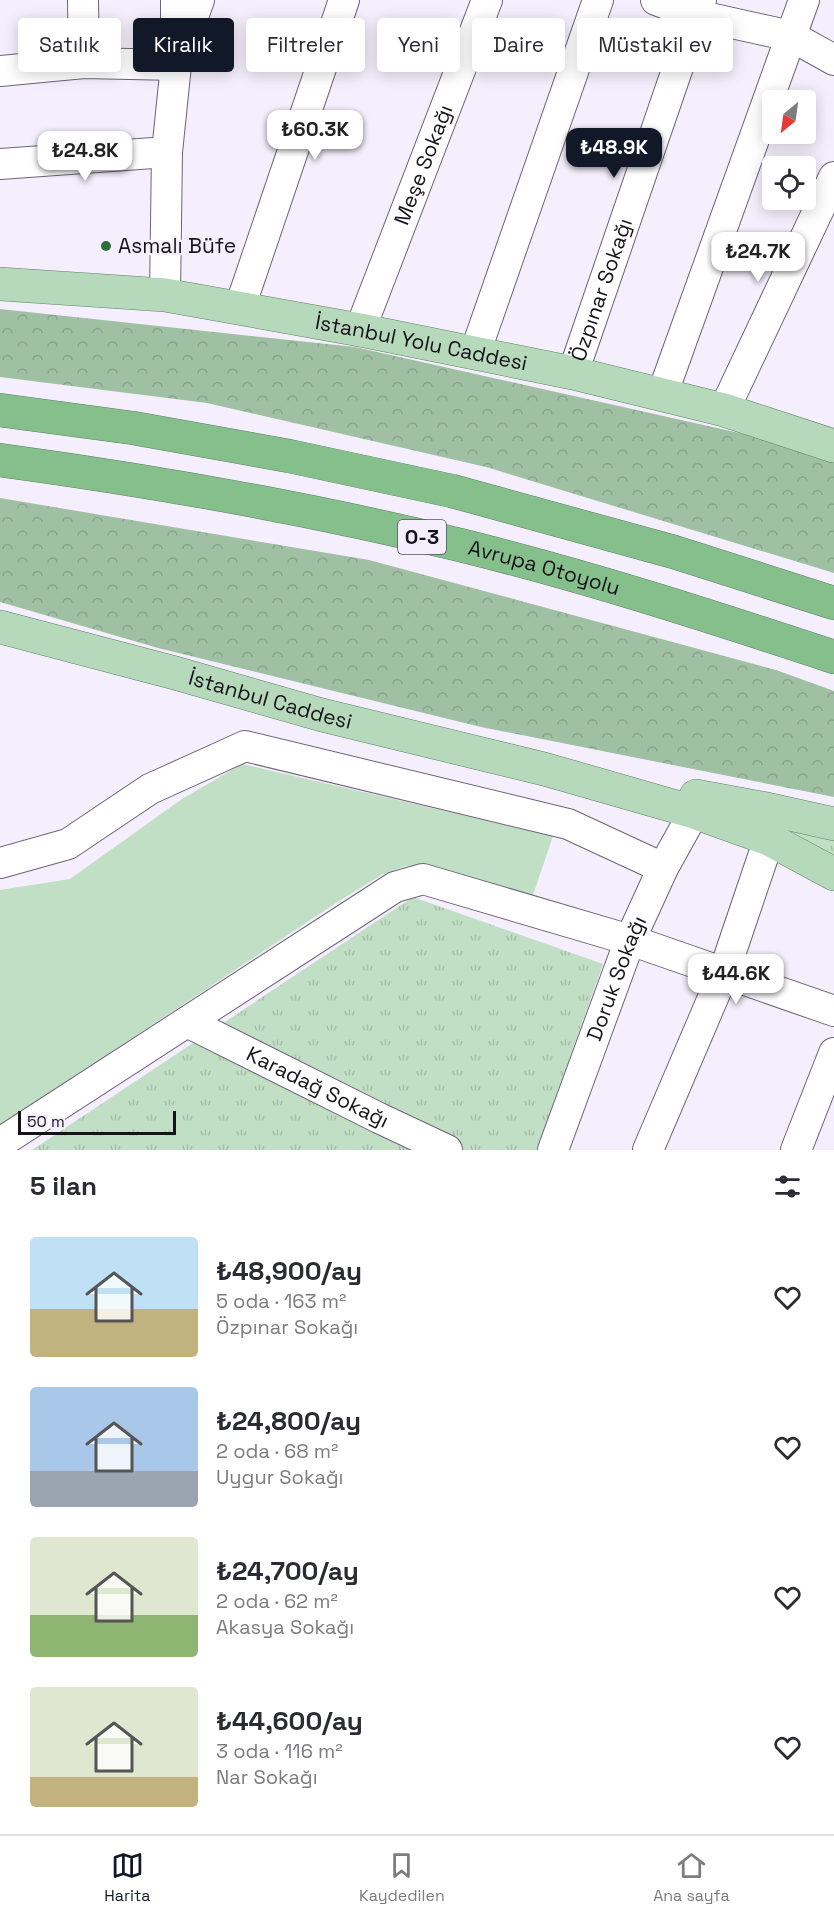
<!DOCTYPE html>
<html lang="tr">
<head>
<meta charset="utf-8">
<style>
  :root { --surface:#fff; --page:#f2f2f3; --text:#2b2b33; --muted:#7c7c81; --line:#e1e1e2; --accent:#111827 }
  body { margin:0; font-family:"Space Grotesk",sans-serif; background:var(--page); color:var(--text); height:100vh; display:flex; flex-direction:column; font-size:22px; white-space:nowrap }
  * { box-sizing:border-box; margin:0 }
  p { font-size:20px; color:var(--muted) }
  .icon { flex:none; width:33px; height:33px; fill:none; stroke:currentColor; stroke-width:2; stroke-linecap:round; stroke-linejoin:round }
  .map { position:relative; height:1150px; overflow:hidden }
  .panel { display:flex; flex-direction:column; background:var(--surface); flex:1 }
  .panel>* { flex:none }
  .banner { position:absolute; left:18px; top:18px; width:798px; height:54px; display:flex; gap:12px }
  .needle { width:39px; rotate:209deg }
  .buttons { position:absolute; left:762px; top:90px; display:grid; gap:12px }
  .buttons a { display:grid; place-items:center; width:54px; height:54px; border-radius:6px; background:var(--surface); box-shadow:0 3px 15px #0003; font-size:30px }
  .scale { position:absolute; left:18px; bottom:15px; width:158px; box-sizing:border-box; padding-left:6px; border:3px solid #16121a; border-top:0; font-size:16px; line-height:21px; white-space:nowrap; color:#16121a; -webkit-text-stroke:4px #f5eefc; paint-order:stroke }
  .price { position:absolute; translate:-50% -51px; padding:0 14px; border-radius:12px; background:#fff; color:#222; font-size:20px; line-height:39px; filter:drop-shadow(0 2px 3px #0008) }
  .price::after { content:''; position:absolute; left:50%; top:36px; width:18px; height:14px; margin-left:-9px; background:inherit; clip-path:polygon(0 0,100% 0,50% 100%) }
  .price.current { background:var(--accent); color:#fff }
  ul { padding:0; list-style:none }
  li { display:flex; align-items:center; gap:18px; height:150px; padding:0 30px }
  li span { display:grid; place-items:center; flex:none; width:168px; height:120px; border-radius:6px; color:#555 }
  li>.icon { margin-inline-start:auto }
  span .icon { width:72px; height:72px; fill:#fffc; stroke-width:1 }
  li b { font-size:26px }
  h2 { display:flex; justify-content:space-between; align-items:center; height:72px; padding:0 30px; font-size:26px }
  .pill { padding:0 21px; border-radius:6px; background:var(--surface); box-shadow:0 3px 15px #0003; font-size:21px; line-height:54px }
  .pill.current { background:var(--accent); color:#fff }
  .tab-bar { display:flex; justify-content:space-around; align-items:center; height:84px; border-top:2px solid var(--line); background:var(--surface); font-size:16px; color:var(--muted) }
  .tab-bar a { display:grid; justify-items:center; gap:3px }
  .tab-bar .current { color:var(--accent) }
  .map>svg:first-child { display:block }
  .grass { fill:url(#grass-tufts) }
  .forest { fill:url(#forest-crowns) }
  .park { fill:#c1dfc4 }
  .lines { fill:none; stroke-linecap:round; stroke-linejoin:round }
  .minor-casing { stroke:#6e6377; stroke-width:32 }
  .major-casing { stroke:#5e8264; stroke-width:34 }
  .highway-casing { stroke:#5e8264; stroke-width:34 }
  .minor { stroke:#fff; stroke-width:30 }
  .major { stroke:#b5d9ba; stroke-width:33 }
  .highway { stroke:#84bf8c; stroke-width:33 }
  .poi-dot { fill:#2c703a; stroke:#f5eefc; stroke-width:2 }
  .labels { text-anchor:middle; stroke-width:4.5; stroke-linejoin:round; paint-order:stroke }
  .shield { fill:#f5eefc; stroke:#59545e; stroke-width:1.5 }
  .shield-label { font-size:20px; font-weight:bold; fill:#16121a }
  .street-label { font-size:21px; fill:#16121a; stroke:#f5eefc }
  .poi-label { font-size:21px; fill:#16121a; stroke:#f5eefc; text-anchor:start }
</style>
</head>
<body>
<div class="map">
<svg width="834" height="1150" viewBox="0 0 834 1150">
  <defs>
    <pattern id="grass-tufts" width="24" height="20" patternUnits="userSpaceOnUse" patternTransform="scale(1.5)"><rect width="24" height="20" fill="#c1dfc4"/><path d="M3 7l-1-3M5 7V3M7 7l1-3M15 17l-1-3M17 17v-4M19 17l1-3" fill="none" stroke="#a5bea8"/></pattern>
    <pattern id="forest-crowns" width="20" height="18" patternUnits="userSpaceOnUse" patternTransform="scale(1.5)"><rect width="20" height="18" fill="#a0c0a3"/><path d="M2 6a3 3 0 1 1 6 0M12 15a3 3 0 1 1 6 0" fill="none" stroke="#89a48c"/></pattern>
  </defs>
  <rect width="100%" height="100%" fill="#f5eefc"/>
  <g class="grass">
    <path d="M790,830L834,839V857Z"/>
    <path d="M413,897L603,964L537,1150H32Z"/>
  </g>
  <g class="forest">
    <path d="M0,309L355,347L802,447L834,460V573L486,467L207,403L0,377Z"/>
    <path d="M0,498L369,560L776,670L834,691V797L481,727L158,648L0,602Z"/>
  </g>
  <path class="park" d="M242,764L553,836L533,895L423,867L406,866L383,874L336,903L0,1126V890L70,879L182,799Z"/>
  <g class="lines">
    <defs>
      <g id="minor">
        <path d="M83,0L84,63"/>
        <path d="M656,0L696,15L791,36L834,60"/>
        <path d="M0,71L84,63L176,65L199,0"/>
        <path d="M0,164L167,152"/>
        <path d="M165,295L167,152L176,65V0"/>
        <path d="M240,307L344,0"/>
        <path id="s1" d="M360,330L487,0"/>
        <path d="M475,353L598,0"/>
        <path id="s2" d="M573,373L701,0"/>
        <path d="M662,395L804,0"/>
        <path d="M724,410L834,177"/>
        <path d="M0,863L68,844L150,789L245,746L568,824L663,868"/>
        <path id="s3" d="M187,1022L379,1118L447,1150"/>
        <path d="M0,1143L395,887L423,879L630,940L834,1011"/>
        <path id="s4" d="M553,1150L630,940L663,868L694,812"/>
        <path d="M648,1150L724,972L769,839"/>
        <path d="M796,1150L834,1053"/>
      </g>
      <g id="major">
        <path id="s5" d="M0,284L165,295L360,330L573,373L724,410L834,446"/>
        <path id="s6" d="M0,627L175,673L322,715L544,769L694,812L769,839L834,874"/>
        <path d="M696,796L767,809L834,824"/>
      </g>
      <g id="highway">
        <path d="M0,410L133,428L289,456L452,491L674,552L834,603"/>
        <path id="s7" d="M0,460C154,481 308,508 460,545C586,576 710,616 834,657"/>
      </g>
    </defs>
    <use href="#minor" class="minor-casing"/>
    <use href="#major" class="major-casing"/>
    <use href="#highway" class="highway-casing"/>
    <use href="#minor" class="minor"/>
    <use href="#major" class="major"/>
    <use href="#highway" class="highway"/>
  </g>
  <circle class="poi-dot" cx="106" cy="246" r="6"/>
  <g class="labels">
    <rect class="shield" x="398" y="520" width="48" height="34" rx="4.5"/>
    <g class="shield-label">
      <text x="422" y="544">O-3</text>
    </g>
    <g class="street-label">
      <text dy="7" stroke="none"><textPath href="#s1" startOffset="177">Meşe Sokağı</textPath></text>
      <text dy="7" stroke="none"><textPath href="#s2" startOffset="88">Özpınar Sokağı</textPath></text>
      <text dy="7" stroke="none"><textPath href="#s5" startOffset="426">İstanbul Yolu Caddesi</textPath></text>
      <text dy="7" stroke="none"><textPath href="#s7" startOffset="555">Avrupa Otoyolu</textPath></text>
      <text dy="7" stroke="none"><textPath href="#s6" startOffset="280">İstanbul Caddesi</textPath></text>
      <text dy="7" stroke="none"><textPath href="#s4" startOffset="183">Doruk Sokağı</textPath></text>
      <text dy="7" stroke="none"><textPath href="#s3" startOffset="146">Karadağ Sokağı</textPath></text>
    </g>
    <g class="poi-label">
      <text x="118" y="253">Asmalı Büfe</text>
    </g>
  </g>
</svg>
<div class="buttons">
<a><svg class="needle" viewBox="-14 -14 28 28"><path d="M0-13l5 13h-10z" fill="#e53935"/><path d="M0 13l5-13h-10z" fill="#7c7c81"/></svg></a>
<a><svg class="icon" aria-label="locate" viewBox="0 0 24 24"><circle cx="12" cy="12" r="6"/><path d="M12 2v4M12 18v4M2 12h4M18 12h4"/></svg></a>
</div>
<div class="scale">50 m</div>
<b class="price" style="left:315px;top:161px">₺60.3K</b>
<b class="price current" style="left:614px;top:179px">₺48.9K</b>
<b class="price" style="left:85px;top:182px">₺24.8K</b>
<b class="price" style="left:758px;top:283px">₺24.7K</b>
<b class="price" style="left:736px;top:1005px">₺44.6K</b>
<div class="banner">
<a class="pill">Satılık</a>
<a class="pill current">Kiralık</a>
<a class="pill">Filtreler</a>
<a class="pill">Yeni</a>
<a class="pill">Daire</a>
<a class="pill">Müstakil ev</a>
</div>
</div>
<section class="panel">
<h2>5 ilan<svg class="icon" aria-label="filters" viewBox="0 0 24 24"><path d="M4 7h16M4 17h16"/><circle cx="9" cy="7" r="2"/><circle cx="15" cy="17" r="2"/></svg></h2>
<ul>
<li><span style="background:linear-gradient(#bfe0f5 60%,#c2b280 0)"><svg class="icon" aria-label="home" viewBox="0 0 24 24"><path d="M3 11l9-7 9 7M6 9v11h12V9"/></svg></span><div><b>₺48,900/ay</b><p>5 oda · 163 m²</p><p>Özpınar Sokağı</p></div><svg class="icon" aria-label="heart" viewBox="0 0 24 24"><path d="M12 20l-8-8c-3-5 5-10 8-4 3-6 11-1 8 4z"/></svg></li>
<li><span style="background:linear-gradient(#a9c7e8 70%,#9aa5b1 0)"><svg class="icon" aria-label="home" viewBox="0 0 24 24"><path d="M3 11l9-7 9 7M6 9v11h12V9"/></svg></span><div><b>₺24,800/ay</b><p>2 oda · 68 m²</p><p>Uygur Sokağı</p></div><svg class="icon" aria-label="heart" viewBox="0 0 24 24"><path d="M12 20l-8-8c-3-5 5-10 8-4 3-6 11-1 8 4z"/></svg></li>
<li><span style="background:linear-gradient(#dfe7d0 65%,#8fb573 0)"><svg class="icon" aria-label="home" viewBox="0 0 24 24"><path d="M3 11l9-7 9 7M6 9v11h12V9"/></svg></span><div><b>₺24,700/ay</b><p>2 oda · 62 m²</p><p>Akasya Sokağı</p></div><svg class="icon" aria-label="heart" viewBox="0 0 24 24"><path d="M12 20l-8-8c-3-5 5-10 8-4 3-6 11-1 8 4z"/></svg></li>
<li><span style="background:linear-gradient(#dfe7d0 75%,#c2b280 0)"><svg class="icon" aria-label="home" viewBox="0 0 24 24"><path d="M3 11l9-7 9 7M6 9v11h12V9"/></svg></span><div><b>₺44,600/ay</b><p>3 oda · 116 m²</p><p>Nar Sokağı</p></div><svg class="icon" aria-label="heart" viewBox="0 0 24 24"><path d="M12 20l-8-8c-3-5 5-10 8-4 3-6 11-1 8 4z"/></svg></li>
</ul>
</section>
<nav class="tab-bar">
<a class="current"><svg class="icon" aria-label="map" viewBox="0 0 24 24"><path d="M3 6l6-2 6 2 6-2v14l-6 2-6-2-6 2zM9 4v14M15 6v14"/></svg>Harita</a>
<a><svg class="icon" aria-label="saved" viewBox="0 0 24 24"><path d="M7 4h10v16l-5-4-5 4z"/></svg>Kaydedilen</a>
<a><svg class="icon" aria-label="home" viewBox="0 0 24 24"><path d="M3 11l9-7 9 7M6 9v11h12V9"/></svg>Ana sayfa</a>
</nav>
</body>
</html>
